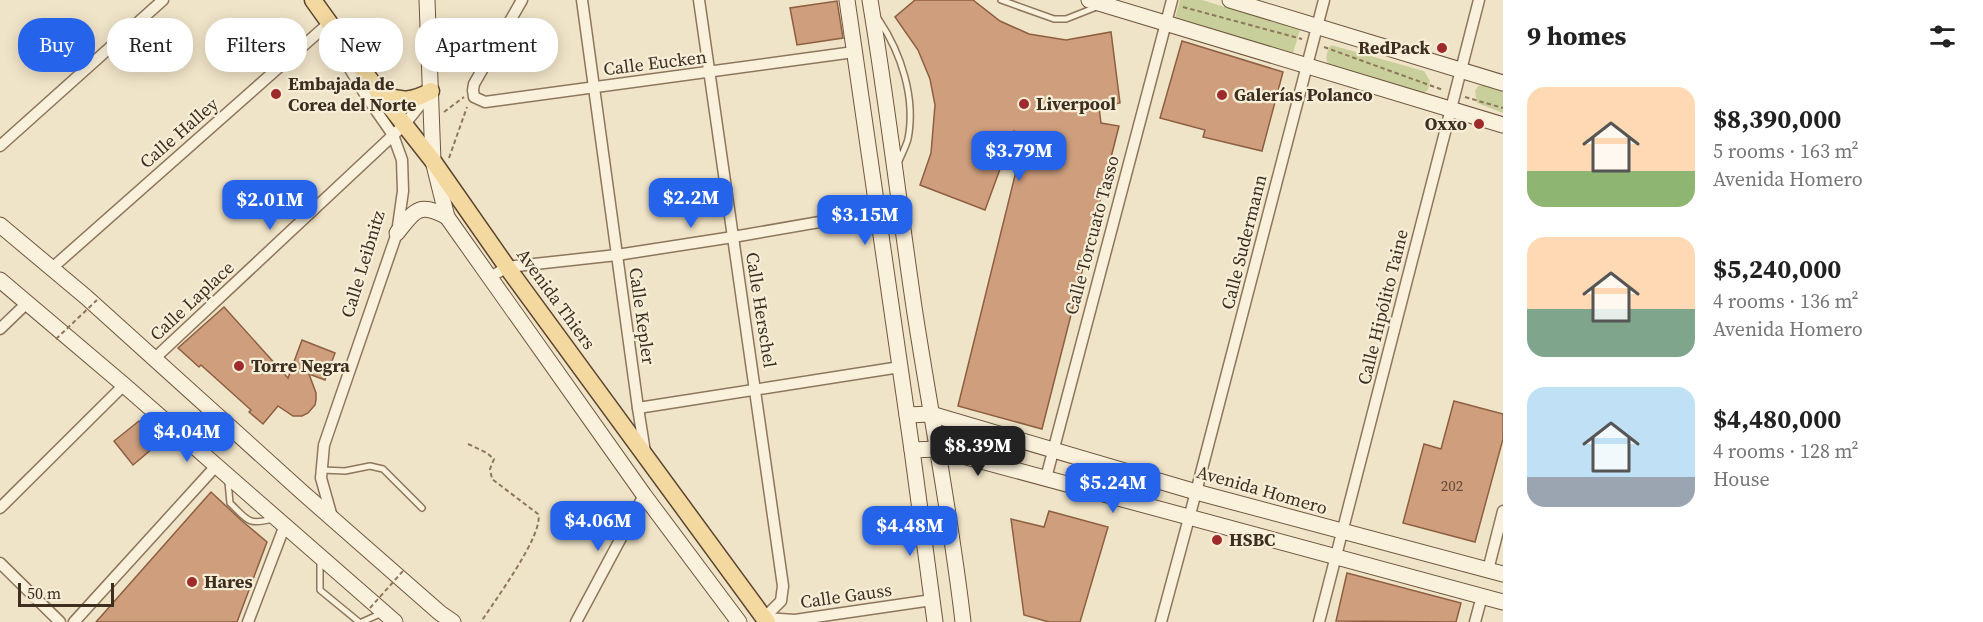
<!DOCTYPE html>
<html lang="en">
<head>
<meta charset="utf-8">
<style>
  :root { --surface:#fff; --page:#f2f2f2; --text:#222; --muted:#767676; --accent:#2563eb }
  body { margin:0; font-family:"Source Serif 4",serif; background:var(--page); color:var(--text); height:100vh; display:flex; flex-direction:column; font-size:22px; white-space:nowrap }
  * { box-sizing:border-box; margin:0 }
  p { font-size:20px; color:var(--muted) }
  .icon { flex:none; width:33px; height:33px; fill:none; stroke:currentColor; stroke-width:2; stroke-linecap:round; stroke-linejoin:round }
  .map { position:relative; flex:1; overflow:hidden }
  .sheet { display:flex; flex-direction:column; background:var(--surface); width:480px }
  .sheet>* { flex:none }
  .guide { position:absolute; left:18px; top:18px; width:570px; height:54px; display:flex; gap:12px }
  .scale { position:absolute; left:18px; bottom:15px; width:96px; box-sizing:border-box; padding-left:6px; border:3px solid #3d2e20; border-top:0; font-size:16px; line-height:21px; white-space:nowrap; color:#3d2e20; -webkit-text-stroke:4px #f7eed8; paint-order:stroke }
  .price { position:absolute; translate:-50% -51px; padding:0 14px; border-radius:12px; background:var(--accent); color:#fff; font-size:20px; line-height:39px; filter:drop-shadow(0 2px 3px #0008) }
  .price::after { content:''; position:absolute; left:50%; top:36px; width:18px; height:14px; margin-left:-9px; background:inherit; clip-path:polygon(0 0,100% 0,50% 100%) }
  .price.on { background:#222; color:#fff }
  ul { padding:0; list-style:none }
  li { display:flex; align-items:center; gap:18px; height:150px; padding:0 24px }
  li span { display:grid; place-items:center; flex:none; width:168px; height:120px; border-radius:18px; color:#555 }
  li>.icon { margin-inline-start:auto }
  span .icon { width:72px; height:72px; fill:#fffc; stroke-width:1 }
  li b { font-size:26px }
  h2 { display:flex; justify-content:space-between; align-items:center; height:72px; padding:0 24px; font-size:26px }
  .tag { padding:0 21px; border-radius:24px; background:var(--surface); box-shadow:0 3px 15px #0003; font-size:21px; line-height:54px }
  .tag.on { background:var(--accent); color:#fff }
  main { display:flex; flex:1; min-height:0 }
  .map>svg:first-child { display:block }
  .green { fill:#c9cf9b }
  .building { fill:#cf9f7d; stroke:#8d5f41; stroke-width:1.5 }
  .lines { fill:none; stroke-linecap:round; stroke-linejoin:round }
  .lane-casing { stroke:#8d765c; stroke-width:8 }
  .street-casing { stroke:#8d765c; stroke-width:13 }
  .secondary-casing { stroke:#6f573f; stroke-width:17 }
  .primary-casing { stroke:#5b4430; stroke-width:19 }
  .path { stroke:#8d765c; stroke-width:2; stroke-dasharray:4.5 3; stroke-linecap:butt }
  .lane { stroke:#faf1dc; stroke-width:5 }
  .street { stroke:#faf1dc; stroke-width:10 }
  .secondary { stroke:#faf1dc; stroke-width:15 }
  .primary { stroke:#f3d9a0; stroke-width:16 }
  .path-bridge { stroke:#8d765c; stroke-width:2; stroke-dasharray:4.5 3; stroke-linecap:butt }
  .poi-dot { fill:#9e2a2b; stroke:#f7eed8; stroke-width:2 }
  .labels { text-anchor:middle; stroke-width:4.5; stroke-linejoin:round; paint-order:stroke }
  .number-label { font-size:15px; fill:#624a37 }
  .poi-label { font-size:18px; font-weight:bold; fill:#3d2e20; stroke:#f7eed8; text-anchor:start }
  .street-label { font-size:18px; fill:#3d2e20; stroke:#f7eed8 }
</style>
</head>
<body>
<main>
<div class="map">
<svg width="1503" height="622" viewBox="0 0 1503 622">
  <rect width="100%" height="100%" fill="#f0e4c8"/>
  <g class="green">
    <path d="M1180,0H1202L1300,30L1292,56L1175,18Z"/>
    <path d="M1331,45L1424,71L1430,81L1428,90L1423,93L1330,69C1325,59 1325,54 1331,45Z"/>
    <path d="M1485,85L1503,90V113L1477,103L1475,91L1478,86Z"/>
  </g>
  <g class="building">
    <path d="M915,0H973L1000,21L1029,34L1066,40L1111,32L1120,103L1099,107L1101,123L1119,126L1042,429L958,406L1025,135L1014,131L985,210L920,185L931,153L935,105L930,79L918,50L895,17Z"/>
    <path d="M837,1L843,38L797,45L790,8Z"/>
    <path d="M1182,41L1283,72L1262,151L1203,137L1205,130L1160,118Z"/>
    <path d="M224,307L288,378L302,340L335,353L325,380L309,374L316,393V400L315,405L308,413L302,416H293L278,406L263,424L249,412L251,410L201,365L199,367L178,348Z"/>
    <path d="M1454,401L1503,414V439L1475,542L1403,523L1424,444L1441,449Z"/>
    <path d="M139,421L158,444L133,465L114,441Z"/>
    <path d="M211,492L241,520L267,542L237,622H96Z"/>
    <path d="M1049,511L1108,527L1080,622H1049L1024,615L1011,519L1044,527Z"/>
    <path d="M1347,573L1461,603L1456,622L1336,621Z"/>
  </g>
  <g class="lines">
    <defs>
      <g id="lane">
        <path d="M1001,0L1054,19H1066L1099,6"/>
        <path d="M879,20C901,53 916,98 908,139C906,146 902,154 899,161"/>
        <path d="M322,470L345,471L370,466L383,469L422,508"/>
        <path d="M228,482L230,503C247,519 247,526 272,519"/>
        <path d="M320,561V590L359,622"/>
        <path d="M362,622L382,613"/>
      </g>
      <g id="street">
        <path d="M522,0L474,84L473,90L474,97L485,102L854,52"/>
        <path d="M582,0L638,408L645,452"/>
        <path d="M699,0L783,586L781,601L764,618"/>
        <path d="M0,146L163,0"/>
        <path d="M52,268L329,23"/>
        <path d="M489,278L507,267L617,255L733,237L877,212"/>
        <path d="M0,329L27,303"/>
        <path d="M155,358L404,125L429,94"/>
        <path d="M638,408L900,367"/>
        <path d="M1046,478L1172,0"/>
        <path d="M0,508L124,385"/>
        <path d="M332,517L321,478L324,445L397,233L403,191L402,160L393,135L366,96L347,64L341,47"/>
        <path d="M0,563L60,622"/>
        <path d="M1488,570L1503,511"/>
        <path d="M764,618L795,620L932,600"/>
        <path d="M74,622L216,466"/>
        <path d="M248,622L285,525"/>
        <path d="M576,622L644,495"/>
        <path d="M1161,622L1196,492L1324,0"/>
        <path d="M1319,622L1479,0"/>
        <path d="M1475,622L1482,596"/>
      </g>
      <g id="secondary">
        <path d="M427,0L433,161L447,217L644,495L739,622"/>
        <path d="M847,0L912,450L935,622"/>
        <path d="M870,0C887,102 899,205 914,307C930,412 951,516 963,622"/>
        <path d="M1089,0L1503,125"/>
        <path d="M1230,0L1503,83"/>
        <path d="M0,225L86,297L302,492L440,613L453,622"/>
        <path d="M397,233C414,211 419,201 447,217"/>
        <path d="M0,280L124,385L395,622"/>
        <path d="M907,415L931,414L1196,492L1503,574"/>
        <path d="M912,450L937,449L1503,602"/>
      </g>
      <g id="primary">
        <path d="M313,0L381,95L433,161L507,267L767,622"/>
        <path d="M381,95C403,101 411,102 431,91"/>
      </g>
    </defs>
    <use href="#lane" class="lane-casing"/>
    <use href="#street" class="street-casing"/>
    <use href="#secondary" class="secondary-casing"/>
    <use href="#primary" class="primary-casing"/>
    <g class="path">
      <path d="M1183,7L1302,39"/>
      <path d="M1324,47L1443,90"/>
      <path d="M1465,97L1503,108"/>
      <path d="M444,112L464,97"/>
      <path d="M449,158L467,107"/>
      <path d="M468,444L487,453L494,459L490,469L492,479L538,514C545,533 493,603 481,622"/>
    </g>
    <use href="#lane" class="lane"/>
    <use href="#street" class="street"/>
    <use href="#secondary" class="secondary"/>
    <use href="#primary" class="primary"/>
    <g class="path-bridge">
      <path d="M56,339L97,300"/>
      <path d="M370,608L403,571"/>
    </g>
  </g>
  <g class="poi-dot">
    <circle cx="1442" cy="48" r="6"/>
    <circle cx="276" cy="94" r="6"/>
    <circle cx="1222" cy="95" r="6"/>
    <circle cx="1024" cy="104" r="6"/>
    <circle cx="1479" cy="124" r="6"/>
    <circle cx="239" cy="366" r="6"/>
    <circle cx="1217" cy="540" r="6"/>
    <circle cx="192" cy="582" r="6"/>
  </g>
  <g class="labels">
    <g class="number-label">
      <text x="1452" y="491">202</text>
    </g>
    <g class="poi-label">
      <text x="1430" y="54" text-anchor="end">RedPack</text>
      <text x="288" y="90">Embajada de<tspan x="288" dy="21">Corea del Norte</tspan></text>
      <text x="1234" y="101">Galerías Polanco</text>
      <text x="1036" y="110">Liverpool</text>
      <text x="1467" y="130" text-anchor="end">Oxxo</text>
      <text x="251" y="372">Torre Negra</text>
      <text x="1229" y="546">HSBC</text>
      <text x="204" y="588">Hares</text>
    </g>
    <g class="street-label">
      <text transform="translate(655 63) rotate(-7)" y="6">Calle Eucken</text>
      <text transform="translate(179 133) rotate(-41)" y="6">Calle Halley</text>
      <text transform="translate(1092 235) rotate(-75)" y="6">Calle Torcuato Tasso</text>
      <text transform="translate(1244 242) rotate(-76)" y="6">Calle Sudermann</text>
      <text transform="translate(363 264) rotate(-73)" y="6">Calle Leibnitz</text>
      <text transform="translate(556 299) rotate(54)" y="6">Avenida Thiers</text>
      <text transform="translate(192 301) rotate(-43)" y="6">Calle Laplace</text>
      <text transform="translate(1383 307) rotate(-76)" y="6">Calle Hipólito Taine</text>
      <text transform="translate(761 310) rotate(81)" y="6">Calle Herschel</text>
      <text transform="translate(642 316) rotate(82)" y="6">Calle Kepler</text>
      <text transform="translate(1262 490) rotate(16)" y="6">Avenida Homero</text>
      <text transform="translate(846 596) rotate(-8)" y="6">Calle Gauss</text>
    </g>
  </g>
</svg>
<div class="scale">50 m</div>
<b class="price" style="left:1019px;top:182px">$3.79M</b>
<b class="price" style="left:691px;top:229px">$2.2M</b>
<b class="price" style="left:270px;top:231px">$2.01M</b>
<b class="price" style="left:865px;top:246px">$3.15M</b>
<b class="price" style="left:187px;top:463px">$4.04M</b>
<b class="price on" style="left:978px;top:477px">$8.39M</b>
<b class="price" style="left:1113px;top:514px">$5.24M</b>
<b class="price" style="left:598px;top:552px">$4.06M</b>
<b class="price" style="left:910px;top:557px">$4.48M</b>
<div class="guide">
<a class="tag on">Buy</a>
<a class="tag">Rent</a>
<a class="tag">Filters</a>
<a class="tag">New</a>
<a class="tag">Apartment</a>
</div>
</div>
<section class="sheet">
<h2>9 homes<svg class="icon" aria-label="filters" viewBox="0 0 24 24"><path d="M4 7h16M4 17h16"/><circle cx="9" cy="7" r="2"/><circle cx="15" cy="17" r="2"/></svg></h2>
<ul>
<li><span style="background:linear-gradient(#ffd9b3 70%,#8fb573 0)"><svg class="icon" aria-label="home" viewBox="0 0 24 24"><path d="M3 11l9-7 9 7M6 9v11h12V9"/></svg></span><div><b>$8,390,000</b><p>5 rooms · 163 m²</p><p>Avenida Homero</p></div></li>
<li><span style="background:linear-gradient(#ffd9b3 60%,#7fa58c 0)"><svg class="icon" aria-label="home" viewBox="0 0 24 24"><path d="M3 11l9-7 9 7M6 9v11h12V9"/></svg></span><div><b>$5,240,000</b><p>4 rooms · 136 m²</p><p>Avenida Homero</p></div></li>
<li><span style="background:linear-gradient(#bfe0f5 75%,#9aa5b1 0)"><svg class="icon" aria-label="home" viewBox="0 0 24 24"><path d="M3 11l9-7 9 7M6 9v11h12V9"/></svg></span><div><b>$4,480,000</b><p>4 rooms · 128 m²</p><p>House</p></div></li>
</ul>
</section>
</main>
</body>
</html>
